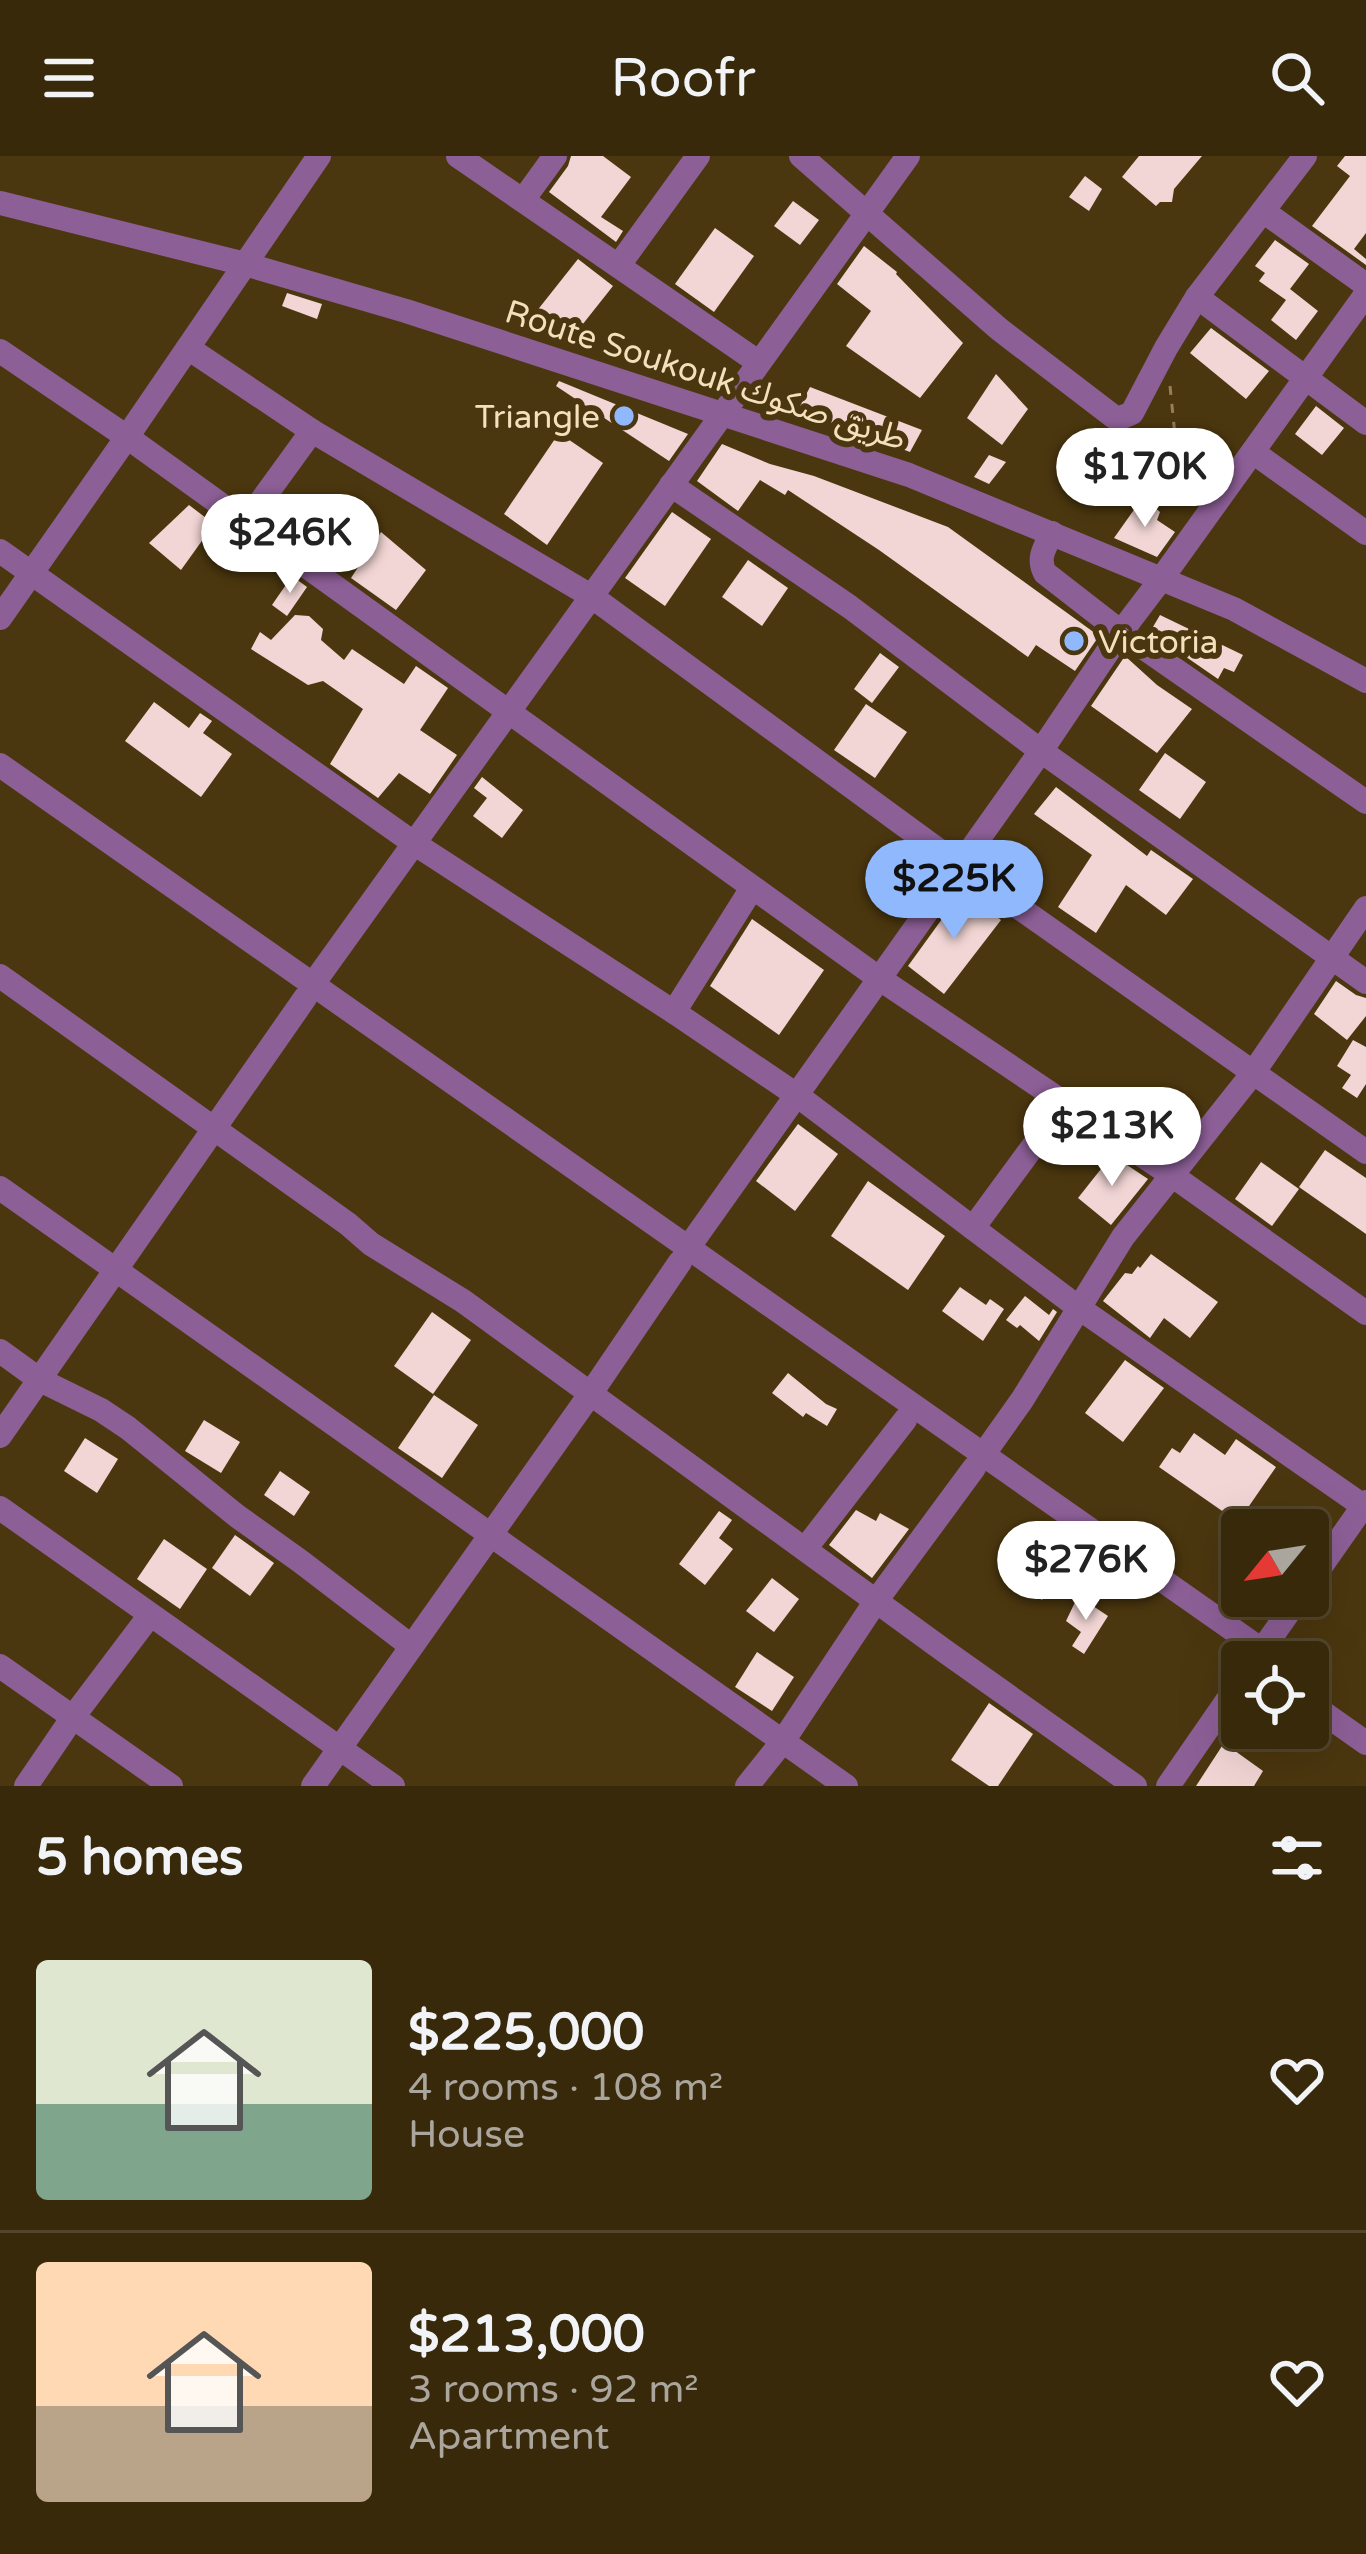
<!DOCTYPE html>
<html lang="en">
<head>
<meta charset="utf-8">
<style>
  :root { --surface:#38290b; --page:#433519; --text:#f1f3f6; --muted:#aba69d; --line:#52452c; --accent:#8fb8fd }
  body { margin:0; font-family:"Varela Round","Noto Sans Arabic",sans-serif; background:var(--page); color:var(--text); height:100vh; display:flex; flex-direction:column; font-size:45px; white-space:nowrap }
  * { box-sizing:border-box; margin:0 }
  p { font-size:39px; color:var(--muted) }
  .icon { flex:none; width:66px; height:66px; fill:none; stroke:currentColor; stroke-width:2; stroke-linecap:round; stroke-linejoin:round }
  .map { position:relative; height:1630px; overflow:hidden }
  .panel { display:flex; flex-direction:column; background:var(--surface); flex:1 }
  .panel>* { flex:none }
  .needle { width:78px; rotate:240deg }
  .controls { position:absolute; left:1221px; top:1353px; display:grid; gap:24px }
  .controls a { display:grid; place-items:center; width:108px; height:108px; border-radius:12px; background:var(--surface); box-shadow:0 12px 48px #0002,0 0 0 3px var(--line); font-size:60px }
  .price { position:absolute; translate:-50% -102px; padding:0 27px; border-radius:42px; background:#fff; color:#222; font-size:39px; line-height:78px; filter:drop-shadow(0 3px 6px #0008) }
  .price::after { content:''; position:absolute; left:50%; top:72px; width:36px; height:27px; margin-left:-18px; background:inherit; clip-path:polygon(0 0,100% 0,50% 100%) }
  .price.on { background:var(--accent); color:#111 }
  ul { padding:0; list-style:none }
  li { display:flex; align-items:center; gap:36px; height:300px; padding:0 36px }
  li+li { border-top:3px solid var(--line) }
  li span { display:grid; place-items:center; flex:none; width:336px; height:240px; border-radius:12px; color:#555 }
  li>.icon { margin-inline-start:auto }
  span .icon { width:144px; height:144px; fill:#fffc; stroke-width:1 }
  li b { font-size:51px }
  h2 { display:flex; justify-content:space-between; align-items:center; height:144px; padding:0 36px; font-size:51px }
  header { display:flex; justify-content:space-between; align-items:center; height:156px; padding:0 36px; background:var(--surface); font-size:54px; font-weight:600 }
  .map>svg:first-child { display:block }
  .building { fill:#f2d6d5 }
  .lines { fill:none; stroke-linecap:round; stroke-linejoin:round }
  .path { stroke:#947f59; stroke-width:3; stroke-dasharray:9 9; stroke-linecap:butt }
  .minor { stroke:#8d5f97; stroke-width:24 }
  .poi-dot { fill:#8fb8fd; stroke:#4b370f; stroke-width:4.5 }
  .labels { text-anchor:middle; stroke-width:12; stroke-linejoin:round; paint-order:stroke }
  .street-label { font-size:33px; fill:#f5e0bd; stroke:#4b370f }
  .poi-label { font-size:33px; fill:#f5e0bd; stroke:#4b370f; text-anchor:end }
</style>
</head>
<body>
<header><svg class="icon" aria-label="menu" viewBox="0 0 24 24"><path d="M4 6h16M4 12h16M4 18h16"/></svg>Roofr<svg class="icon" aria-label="search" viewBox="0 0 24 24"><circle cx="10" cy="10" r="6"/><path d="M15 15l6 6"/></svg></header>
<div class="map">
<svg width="1366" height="1630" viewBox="0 0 1366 1630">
  <rect width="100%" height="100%" fill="#4b370f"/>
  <g class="building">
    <path d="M571,0H603L631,21L601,61L623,75L616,86L549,36L568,10Z"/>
    <path d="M1139,0H1202L1174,33L1172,46H1160L1156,50L1122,21Z"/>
    <path d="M1345,0H1366V77L1354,93L1366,103V109L1312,70L1350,20L1337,10Z"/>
    <path d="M1085,20L1102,33L1089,55L1069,41Z"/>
    <path d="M793,45L819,64L800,89L774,70Z"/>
    <path d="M715,72L754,100L714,156L675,128Z"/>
    <path d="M1275,84L1309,108L1290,133L1318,155L1296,184L1271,164L1286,144L1259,125L1265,117L1255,110Z"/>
    <path d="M864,90L897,116L896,118L963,187L920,242L846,190L871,155L837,128Z"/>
    <path d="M578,103L613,130L571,183L536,156Z"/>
    <path d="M287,137L322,148L317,163L282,150Z"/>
    <path d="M1211,172L1269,215L1246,243L1190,197Z"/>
    <path d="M996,218L1028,253L1002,289L967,262Z"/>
    <path d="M559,225L688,278L669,305L556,230Z"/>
    <path d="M810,231L922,274L910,296L798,254Z"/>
    <path d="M1316,250L1344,272L1322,299L1295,278Z"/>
    <path d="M559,277L603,307L547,389L504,358Z"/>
    <path d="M722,288L770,308L814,320L948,371L1099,480L1075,515L1036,489L1028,501L879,394L788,334L785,339L760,324L738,355L697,325Z"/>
    <path d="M989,299L1006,306L989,328L974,321Z"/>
    <path d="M1143,341L1160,356L1157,364L1175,376L1157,401L1114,382Z"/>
    <path d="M189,349L214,368L181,414L149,387Z"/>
    <path d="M672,356L711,383L665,450L625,422Z"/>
    <path d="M381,376L426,414L396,454L351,422Z"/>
    <path d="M748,404L788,432L762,470L722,441Z"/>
    <path d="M292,420L307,431L287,460L272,449Z"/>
    <path d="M295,459L309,460L323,473L321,484L344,504L352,493L404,528L416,510L448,532L420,574L457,599L430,638L399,617L378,642L330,608L363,553L323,525L308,529L251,493L260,476L271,484Z"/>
    <path d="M1160,459L1243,499L1234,516L1224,512L1218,523L1150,476Z"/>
    <path d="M880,497L899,511L872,547L854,533Z"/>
    <path d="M1125,500L1157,529L1192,553L1157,597L1091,550Z"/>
    <path d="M154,546L189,572L200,557L212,565L203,577L232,598L201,641L125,585Z"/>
    <path d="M866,548L907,576L875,622L834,594Z"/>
    <path d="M1165,597L1206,626L1180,663L1139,634Z"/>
    <path d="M482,621L523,654L502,682L473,660L487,642L474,632Z"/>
    <path d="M1056,631L1147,700L1151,694L1193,723L1166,759L1126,729L1096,777L1058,751L1092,699L1034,658Z"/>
    <path d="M963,734L1001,764L944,838L908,810Z"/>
    <path d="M752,763L824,814L779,879L710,830Z"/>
    <path d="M1336,825L1356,839L1366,842V860L1347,884L1314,858Z"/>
    <path d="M1353,884L1366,891V928L1357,942L1342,932L1351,919L1337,910Z"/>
    <path d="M798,968L838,998L795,1055L756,1025Z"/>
    <path d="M1325,994L1366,1022V1078L1299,1031Z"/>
    <path d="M1112,999L1148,1023L1111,1069L1078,1042Z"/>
    <path d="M1261,1006L1299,1033L1272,1070L1235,1043Z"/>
    <path d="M868,1025L945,1080L908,1134L831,1080Z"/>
    <path d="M1151,1098L1218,1146L1190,1182L1164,1162L1150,1182L1103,1145L1125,1117L1132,1118L1138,1110L1140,1112Z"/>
    <path d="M960,1131L986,1149L990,1143L1004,1153L983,1185L942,1155Z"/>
    <path d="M1025,1140L1049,1159L1053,1153L1057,1156L1039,1185L1020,1169L1017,1172L1006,1164Z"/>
    <path d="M432,1156L471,1184L433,1238L394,1210Z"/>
    <path d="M1125,1204L1164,1232L1123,1286L1085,1257Z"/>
    <path d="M788,1217L826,1248L837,1253L827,1270L806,1257L803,1261L772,1237Z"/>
    <path d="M434,1239L478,1269L442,1322L398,1292Z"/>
    <path d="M204,1264L240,1286L221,1317L185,1295Z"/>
    <path d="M1194,1277L1225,1299L1236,1283L1276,1311L1238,1366L1159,1311L1172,1292L1180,1297Z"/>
    <path d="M85,1282L118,1303L97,1337L64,1315Z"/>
    <path d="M280,1315L310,1336L294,1360L264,1339Z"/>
    <path d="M856,1354L876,1365L880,1357L909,1373L872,1422L829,1389Z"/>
    <path d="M719,1355L732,1364L719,1382L733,1393L705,1429L679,1408Z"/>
    <path d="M235,1379L274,1407L250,1440L212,1412Z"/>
    <path d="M164,1383L207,1413L180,1453L137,1423Z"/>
    <path d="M1039,1397L1065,1415L1050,1438L1047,1436L1042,1444L1018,1428Z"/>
    <path d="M772,1422L799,1443L774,1476L746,1455Z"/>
    <path d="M1078,1440L1108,1460L1084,1498L1072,1490L1081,1476L1066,1465Z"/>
    <path d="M757,1496L794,1521L772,1555L735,1531Z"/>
    <path d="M989,1547L1033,1578L998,1630H989L951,1604Z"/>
    <path d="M1224,1587L1263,1615L1254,1630H1196Z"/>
  </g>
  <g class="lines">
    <path class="path" d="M1170,230L1177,299L1193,343"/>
    <g class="minor">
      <path d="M458,0L758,206"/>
      <path d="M801,0L999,173L1114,261L1120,262L1132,257L1166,192L1197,141L1305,0"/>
      <path d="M523,44L555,0"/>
      <path d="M0,47L245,108L406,155L909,319L1234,453L1366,525"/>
      <path d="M1263,55L1366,129"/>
      <path d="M619,109L698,0"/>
      <path d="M1197,141L1366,267"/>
      <path d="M188,192L312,275L591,440L960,710L1366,996"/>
      <path d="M0,195L127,281L880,823L1173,1020L1366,1157"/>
      <path d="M1253,296L1366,377"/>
      <path d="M671,329L850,451L1041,595L1366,826"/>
      <path d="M246,366L312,275"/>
      <path d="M1052,377C1045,391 1037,402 1045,417L1121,476L1366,646"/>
      <path d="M0,395L415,688L674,856L798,940L1079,1152L1366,1352"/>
      <path d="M0,462L127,281L319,0"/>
      <path d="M0,609L1279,1506"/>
      <path d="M0,820L348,1068L371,1088L463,1145L946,1496L1135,1630"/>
      <path d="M313,828L908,0"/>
      <path d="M674,856L752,732"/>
      <path d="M0,1032L846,1630"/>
      <path d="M973,1072L1065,947"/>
      <path d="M688,1092L1041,595L1121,476L1162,422L1366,138"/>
      <path d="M0,1195L40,1224L101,1254L128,1272L237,1360L300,1405L411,1490"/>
      <path d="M0,1280L305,842"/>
      <path d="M983,1299L1022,1244L1123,1081L1253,917L1366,752"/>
      <path d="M0,1352L393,1630"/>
      <path d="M805,1393L905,1264"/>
      <path d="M1308,1429L1366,1346"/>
      <path d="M1262,1494L1300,1440"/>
      <path d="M0,1510L171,1630"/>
      <path d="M1308,1546L1366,1587"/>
      <path d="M26,1630L73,1561L150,1459"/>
      <path d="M313,1630L591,1237L680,1106"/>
      <path d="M747,1630L783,1585L876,1445L974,1312"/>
      <path d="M1168,1630L1242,1523"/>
    </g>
  </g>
  <g class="poi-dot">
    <circle cx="624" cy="260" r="12"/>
    <circle cx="1074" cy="485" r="12"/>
  </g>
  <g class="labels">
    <g class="street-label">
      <text transform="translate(706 218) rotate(18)" y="12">Route Soukouk طريق صكوك</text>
    </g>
    <g class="poi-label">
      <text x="600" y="272">Triangle</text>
      <text x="1098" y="497" text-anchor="start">Victoria</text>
    </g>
  </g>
</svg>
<div class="controls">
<a><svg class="needle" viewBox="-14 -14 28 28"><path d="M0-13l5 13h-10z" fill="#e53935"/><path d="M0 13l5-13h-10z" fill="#aba69d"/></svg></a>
<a><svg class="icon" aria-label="locate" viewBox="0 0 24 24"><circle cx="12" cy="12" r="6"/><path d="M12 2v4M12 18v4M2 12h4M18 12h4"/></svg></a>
</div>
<b class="price" style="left:1145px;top:374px">$170K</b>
<b class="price" style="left:290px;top:440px">$246K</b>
<b class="price on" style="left:954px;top:786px">$225K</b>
<b class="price" style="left:1112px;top:1033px">$213K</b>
<b class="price" style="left:1086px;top:1467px">$276K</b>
</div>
<section class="panel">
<h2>5 homes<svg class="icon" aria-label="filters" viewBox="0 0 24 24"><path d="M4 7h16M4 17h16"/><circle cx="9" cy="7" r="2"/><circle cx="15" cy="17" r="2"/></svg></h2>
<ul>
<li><span style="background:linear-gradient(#dfe7d0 60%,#7fa58c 0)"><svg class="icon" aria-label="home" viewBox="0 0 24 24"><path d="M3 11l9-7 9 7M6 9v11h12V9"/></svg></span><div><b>$225,000</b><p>4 rooms · 108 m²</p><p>House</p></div><svg class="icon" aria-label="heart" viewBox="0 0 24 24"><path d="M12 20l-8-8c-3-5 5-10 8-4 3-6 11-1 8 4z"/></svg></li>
<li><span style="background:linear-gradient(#ffd9b3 60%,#b9a48a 0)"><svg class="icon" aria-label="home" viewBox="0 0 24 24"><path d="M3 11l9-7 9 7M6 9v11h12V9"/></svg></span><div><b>$213,000</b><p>3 rooms · 92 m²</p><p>Apartment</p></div><svg class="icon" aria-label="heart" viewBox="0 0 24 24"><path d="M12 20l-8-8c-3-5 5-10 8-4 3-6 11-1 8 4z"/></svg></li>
</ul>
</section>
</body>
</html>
